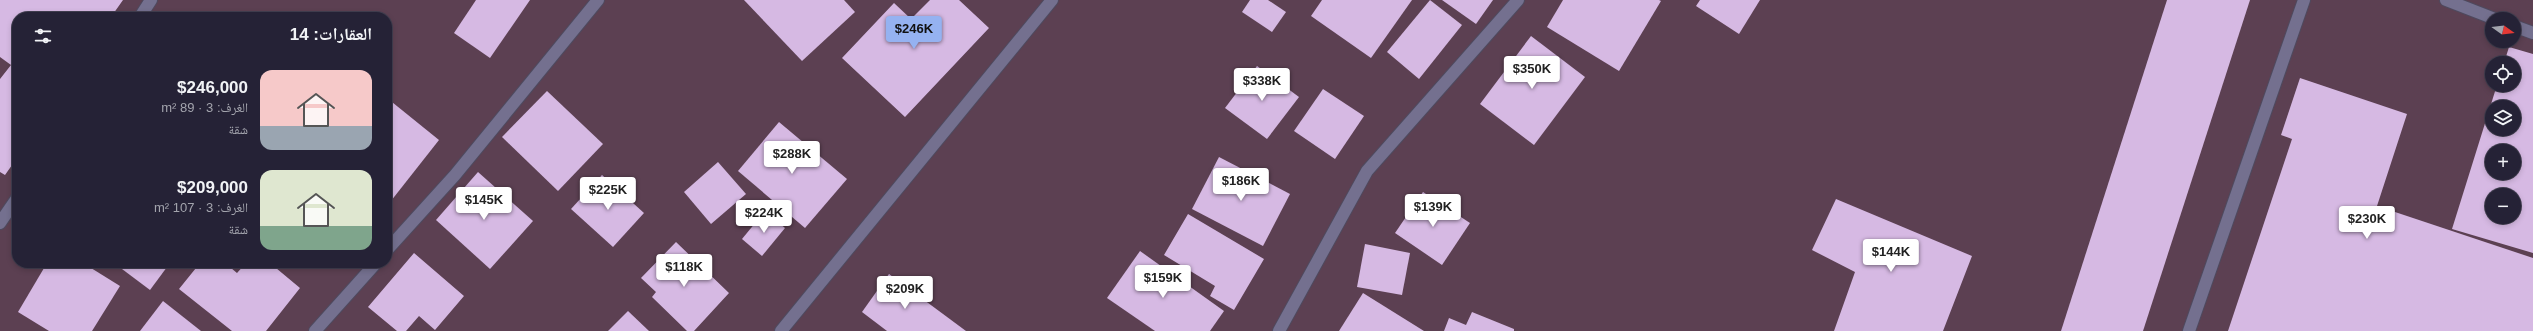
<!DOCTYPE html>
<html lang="ar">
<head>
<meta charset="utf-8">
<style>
  :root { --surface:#252236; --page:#312f42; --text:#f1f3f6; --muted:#a3a4ad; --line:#423f51; --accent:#95b2f1 }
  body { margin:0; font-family:Arial,"Noto Naskh Arabic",sans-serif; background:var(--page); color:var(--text); direction:rtl; height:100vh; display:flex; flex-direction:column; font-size:15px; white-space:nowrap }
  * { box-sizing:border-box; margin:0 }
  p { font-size:13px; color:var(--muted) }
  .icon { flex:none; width:22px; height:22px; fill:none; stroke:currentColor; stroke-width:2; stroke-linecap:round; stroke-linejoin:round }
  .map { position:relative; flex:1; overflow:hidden; direction:ltr }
  .details { position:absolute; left:12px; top:12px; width:380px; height:256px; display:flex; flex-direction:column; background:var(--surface); border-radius:16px; box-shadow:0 2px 6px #0003,0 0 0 1px var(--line); direction:rtl }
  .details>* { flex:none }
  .needle { width:26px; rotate:104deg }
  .buttons { position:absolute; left:2485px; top:12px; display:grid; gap:8px }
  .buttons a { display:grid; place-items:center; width:36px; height:36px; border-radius:50%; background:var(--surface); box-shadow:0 2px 6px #0003,0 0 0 1px var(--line); font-size:20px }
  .price { position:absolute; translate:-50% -34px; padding:0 9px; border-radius:4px; background:#fff; color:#222; font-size:13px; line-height:26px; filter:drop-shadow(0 1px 2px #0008) }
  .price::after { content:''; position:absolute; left:50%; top:24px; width:12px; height:9px; margin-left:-6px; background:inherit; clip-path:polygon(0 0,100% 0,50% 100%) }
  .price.active { background:var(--accent); color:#111 }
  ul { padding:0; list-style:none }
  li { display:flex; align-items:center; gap:12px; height:100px; padding:0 20px }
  li span { display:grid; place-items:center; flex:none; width:112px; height:80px; border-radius:12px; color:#555 }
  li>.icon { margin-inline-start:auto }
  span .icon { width:48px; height:48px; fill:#fffc; stroke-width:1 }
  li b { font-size:17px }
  h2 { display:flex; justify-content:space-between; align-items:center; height:48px; padding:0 20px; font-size:17px }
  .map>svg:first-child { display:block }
  .green { fill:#5c4052; fill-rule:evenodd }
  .building { fill:#d6b9e3; fill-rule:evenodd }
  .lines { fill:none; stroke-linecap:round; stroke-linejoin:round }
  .lane-casing { stroke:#4e4a5f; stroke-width:14 }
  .street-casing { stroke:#4e4a5f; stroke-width:14 }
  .lane { stroke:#74708f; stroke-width:12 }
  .street { stroke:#74708f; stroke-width:12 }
</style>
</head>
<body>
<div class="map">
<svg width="2533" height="331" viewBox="0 0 2533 331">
  <rect width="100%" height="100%" fill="#312d48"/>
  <path class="green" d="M0,0H2533V331H0ZM17,17H387V263H17ZM2492,19H2514V41H2492ZM2492,63H2514V85H2492ZM2492,107H2514V129H2492ZM2492,151H2514V173H2492ZM2492,195H2514V217H2492Z"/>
  <g class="building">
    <path d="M0,0H123L111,17H17V158L5,175L0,172V79L11,65L0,57Z"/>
    <path d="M476,0H530L490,58L454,33Z"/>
    <path d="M744,0H844L855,12L802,61Z"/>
    <path d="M930,0H959L989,28L905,117L842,58L894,3L911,19Z"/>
    <path d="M1250,0H1268L1286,12L1272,32L1242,12Z"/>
    <path d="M1322,0H1412L1371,58L1311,16Z"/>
    <path d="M1430,0L1462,25L1419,79L1387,52Z"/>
    <path d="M1442,0H1493L1476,24Z"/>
    <path d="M1563,0H1659L1661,1L1619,71L1547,27Z"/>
    <path d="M1700,0H1760L1739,34L1696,6Z"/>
    <path d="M2167,0H2250L2143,331H2061Z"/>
    <path d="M1531,36L1585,77L1534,145L1480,104Z"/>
    <path d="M2509,47L2533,54V253L2452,229L2497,85H2514V63H2504ZM2492,107H2514V129H2492ZM2492,151H2514V173H2492ZM2492,195H2514V217H2492Z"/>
    <path d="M1257,66L1299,97L1267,139L1225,108Z"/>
    <path d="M2300,78L2407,114L2377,206L2533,258V331H2228L2292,139L2281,135Z"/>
    <path d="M1323,89L1364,116L1335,159L1294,131Z"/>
    <path d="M547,91L603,144L558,191L502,137Z"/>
    <path d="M387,98L439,140L387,206Z"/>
    <path d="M779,122L847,179L805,228L738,171Z"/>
    <path d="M1219,157L1290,194L1263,246L1192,209Z"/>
    <path d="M718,162L746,194L711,224L684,192Z"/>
    <path d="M478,172L533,221L490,269L436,220Z"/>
    <path d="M602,175L644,213L613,247L571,209Z"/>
    <path d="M1423,192L1470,223L1442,265L1395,233Z"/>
    <path d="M1836,199L1972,256L1943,331H1834L1855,272L1812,250Z"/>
    <path d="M765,211L785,228L762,256L742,239Z"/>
    <path d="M1188,214L1264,259L1234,310L1210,296L1215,286L1164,255Z"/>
    <path d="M676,242L729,293L694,331H687L652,297L656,292L641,278Z"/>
    <path d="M1365,244L1410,253L1402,295L1357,287Z"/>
    <path d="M1140,251L1224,311L1210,331H1155L1107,298Z"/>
    <path d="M414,253L464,296L435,330L419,316L406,331H397L368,307Z"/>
    <path d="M47,263H83L120,286L92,331H49L18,312Z"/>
    <path d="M114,263H170L150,290Z"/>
    <path d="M200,263H225L237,273L246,263H270L300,288L266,331H232L179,289Z"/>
    <path d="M889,274L966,331H887L862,312Z"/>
    <path d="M1363,293L1424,331H1339Z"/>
    <path d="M163,301L201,331H140Z"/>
    <path d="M628,311L649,331H608Z"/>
    <path d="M1472,312L1514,329V331H1444L1449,318L1466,325Z"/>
  </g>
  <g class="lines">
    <defs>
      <g id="lane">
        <path d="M2446,0L2495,19"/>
        <path d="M2514,26L2533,33"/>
        <path d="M2189,331L2304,0"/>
      </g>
      <g id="street">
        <path d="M140,17L151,0"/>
        <path d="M0,223L17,198"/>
        <path d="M387,250L455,175L598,0"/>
        <path d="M315,331L376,263"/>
        <path d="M781,331L1052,0"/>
        <path d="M1279,331L1367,171L1518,0"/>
      </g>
    </defs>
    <use href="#lane" class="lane-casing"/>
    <use href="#street" class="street-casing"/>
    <use href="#lane" class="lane"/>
    <use href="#street" class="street"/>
  </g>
</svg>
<div class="buttons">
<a><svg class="needle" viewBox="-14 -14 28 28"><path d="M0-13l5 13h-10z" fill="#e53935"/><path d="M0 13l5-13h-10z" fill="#a3a4ad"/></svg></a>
<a><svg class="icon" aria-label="locate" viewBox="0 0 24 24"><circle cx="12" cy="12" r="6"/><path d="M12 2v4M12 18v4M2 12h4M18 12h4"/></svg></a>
<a><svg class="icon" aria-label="layers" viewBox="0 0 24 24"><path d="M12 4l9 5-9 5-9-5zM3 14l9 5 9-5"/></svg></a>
<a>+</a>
<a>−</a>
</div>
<b class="price active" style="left:914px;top:50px">$246K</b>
<b class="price" style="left:1532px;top:90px">$350K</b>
<b class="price" style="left:1262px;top:102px">$338K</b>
<b class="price" style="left:792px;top:175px">$288K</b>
<b class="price" style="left:1241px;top:202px">$186K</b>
<b class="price" style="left:608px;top:211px">$225K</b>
<b class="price" style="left:484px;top:221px">$145K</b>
<b class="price" style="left:1433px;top:228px">$139K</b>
<b class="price" style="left:764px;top:234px">$224K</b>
<b class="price" style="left:2367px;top:240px">$230K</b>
<b class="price" style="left:1891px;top:273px">$144K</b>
<b class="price" style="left:684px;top:288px">$118K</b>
<b class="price" style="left:1163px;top:299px">$159K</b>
<b class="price" style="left:905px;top:310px">$209K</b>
<section class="details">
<h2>العقارات: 14<svg class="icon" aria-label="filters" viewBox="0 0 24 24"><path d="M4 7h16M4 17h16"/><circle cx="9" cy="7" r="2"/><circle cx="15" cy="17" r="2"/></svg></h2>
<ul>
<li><span style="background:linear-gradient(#f6c9c9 70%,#9aa5b1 0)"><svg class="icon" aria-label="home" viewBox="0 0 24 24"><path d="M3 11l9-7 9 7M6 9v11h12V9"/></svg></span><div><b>$246,000</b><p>الغرف: 3 · 89 m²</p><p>شقة</p></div></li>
<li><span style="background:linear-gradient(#dfe7d0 70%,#7fa58c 0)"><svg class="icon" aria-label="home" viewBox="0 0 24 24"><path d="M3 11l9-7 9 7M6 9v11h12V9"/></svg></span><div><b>$209,000</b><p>الغرف: 3 · 107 m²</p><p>شقة</p></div></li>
</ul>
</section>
</div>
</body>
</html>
